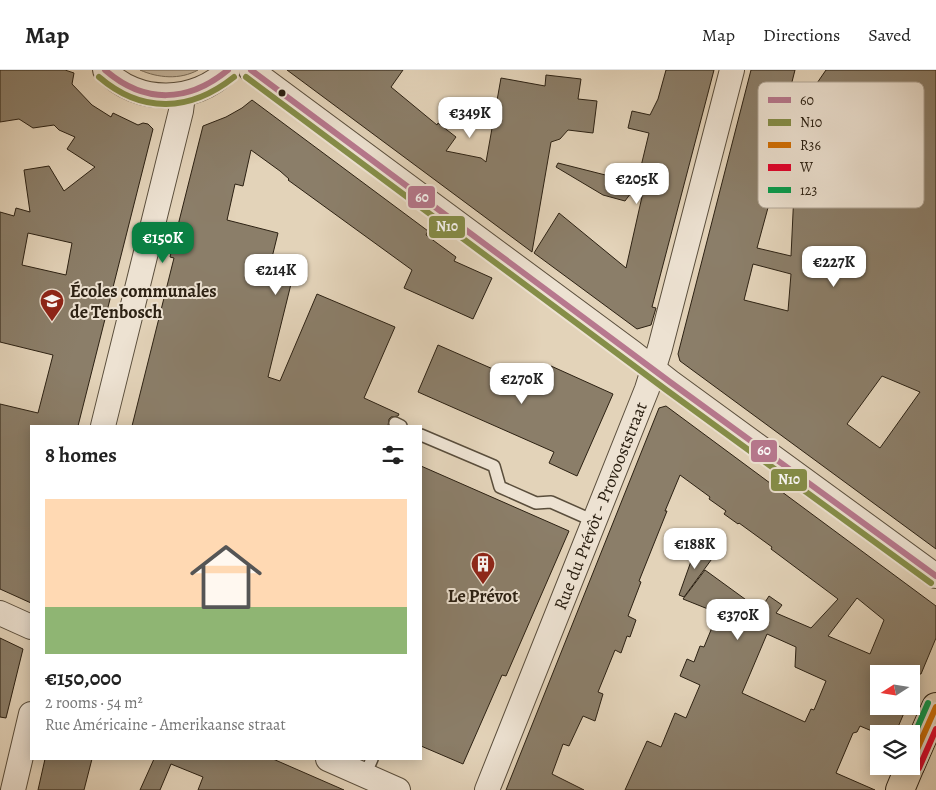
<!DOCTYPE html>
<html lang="en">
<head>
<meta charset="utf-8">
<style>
  :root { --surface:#fff; --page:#f2f2f2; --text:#222; --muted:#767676; --line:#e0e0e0; --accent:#0b8043 }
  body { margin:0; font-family:Alegreya,serif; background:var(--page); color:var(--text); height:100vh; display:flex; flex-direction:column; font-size:19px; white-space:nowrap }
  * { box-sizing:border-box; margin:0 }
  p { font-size:16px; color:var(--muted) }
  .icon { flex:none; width:28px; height:28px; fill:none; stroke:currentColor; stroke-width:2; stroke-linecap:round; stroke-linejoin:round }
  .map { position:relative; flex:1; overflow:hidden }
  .drawer { position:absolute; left:30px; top:355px; width:392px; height:335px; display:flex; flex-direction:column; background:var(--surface); border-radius:0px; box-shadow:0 2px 12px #0003 }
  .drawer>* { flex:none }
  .needle { width:32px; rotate:258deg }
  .controls { position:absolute; left:870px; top:595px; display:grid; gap:10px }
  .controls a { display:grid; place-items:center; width:50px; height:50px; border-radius:0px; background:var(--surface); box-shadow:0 2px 12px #0003; font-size:25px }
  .price { position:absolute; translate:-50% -42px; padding:0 11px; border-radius:10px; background:#fff; color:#222; font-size:16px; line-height:32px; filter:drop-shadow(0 1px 2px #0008) }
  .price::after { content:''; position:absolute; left:50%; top:30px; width:15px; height:11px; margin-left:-8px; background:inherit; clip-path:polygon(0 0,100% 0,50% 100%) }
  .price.current { background:var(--accent); color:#fff }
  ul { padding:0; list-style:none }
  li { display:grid; align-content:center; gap:10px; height:265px; padding:0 15px }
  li+li { border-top:1px solid var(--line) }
  li span { display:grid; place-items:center; height:155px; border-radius:0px; color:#555 }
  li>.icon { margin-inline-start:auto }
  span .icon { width:90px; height:90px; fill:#fffc; stroke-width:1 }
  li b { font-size:21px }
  h2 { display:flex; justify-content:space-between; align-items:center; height:60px; padding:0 15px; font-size:21px }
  header { display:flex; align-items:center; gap:30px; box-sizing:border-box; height:70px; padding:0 25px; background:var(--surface); border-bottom:1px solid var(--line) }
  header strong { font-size:24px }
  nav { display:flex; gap:28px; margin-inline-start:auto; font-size:18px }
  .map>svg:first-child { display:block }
  .green { fill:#c4b59d; stroke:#786b58 }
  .building { fill:#8b7e69; stroke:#2c2113; fill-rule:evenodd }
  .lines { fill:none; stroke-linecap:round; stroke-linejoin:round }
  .service-casing { stroke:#5a4e3c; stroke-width:14 }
  .minor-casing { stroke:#5a4e3c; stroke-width:26 }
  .primary-casing { stroke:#2c2113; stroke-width:30 }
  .service { stroke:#ede2d2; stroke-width:11 }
  .minor { stroke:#ede2d2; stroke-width:24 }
  .primary { stroke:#e3d3b9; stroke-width:28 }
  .bus-1-casing { stroke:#ede2d2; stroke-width:10 }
  .bus-2-casing { stroke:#ede2d2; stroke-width:10 }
  .bus-3-casing { stroke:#ede2d2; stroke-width:10 }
  .bus-4-casing { stroke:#ede2d2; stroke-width:10 }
  .bus-5-casing { stroke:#ede2d2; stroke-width:10 }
  .bus-1 { stroke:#b7788e; stroke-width:6 }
  .bus-2 { stroke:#858e48; stroke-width:6 }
  .bus-3 { stroke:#d26f03; stroke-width:6 }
  .bus-4 { stroke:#e4002b; stroke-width:6 }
  .bus-5 { stroke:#029f4e; stroke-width:6 }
  .bus-dot { fill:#2c2113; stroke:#ede2d2; stroke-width:2 }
  .labels { text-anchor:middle; stroke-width:4; stroke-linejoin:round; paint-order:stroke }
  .poi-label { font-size:18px; font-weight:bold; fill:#2c2113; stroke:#ede2d2; text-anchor:start }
  .street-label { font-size:18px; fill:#2c2113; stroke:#ede2d2 }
  .key { fill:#ede2d2; stroke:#b3a899; stroke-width:1 }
  .key-label { font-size:14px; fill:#2c2113 }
  .line-badge { stroke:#ede2d2; stroke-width:2 }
  .badge-label { font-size:14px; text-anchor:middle; font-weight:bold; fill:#fff }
</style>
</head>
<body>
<header>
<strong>Map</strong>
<nav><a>Map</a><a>Directions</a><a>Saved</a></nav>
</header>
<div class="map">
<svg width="936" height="720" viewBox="0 0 936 720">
  <rect width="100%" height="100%" fill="#e3d3b9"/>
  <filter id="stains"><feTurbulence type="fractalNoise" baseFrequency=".004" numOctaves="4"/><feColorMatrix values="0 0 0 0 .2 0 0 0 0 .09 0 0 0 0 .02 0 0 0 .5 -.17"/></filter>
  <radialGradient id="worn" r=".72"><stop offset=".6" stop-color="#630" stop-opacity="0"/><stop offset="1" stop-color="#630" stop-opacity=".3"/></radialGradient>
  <path class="green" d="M140,0H198C180,10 158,8 140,0Z"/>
  <g class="building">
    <path d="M0,0H65L74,3L72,14L92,35L111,47L113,43L138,55L143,53L148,54L153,59L78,356H31V533L0,519V334L38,343L53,285L0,272V142L14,146L16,138L30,142L24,100L49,96L64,121L95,97L67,79L75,67L59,60L54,55L33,58L19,49L0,52ZM28,163L72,173L66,205L22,195Z"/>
    <path d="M287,0H403L391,17L437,55L438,53L456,67L446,81L481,88L486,92L501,8L545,16L546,5L581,9L578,29L597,31L593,63L568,60L560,69L551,72L532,182Z"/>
    <path d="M666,0H714L652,237L656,238L651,255L637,259L534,183L559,143L626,198L648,100L625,131L603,125L556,97L558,93L637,113L649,63L628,58L632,41L650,45L658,29Z"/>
    <path d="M751,0H795L772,91L775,92L765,132L769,134L757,178L791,186L796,79L836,98L849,47L822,35L829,26L815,16L826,0H936V479L680,291L678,284ZM753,194L791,204L788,241L744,230ZM882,306L920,322L880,378L847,354Z"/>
    <path d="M252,30L428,161L426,165L456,187L454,191L492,208L473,249L404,218L412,200L288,110L289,109L280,101L251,80L243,116L235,114L227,150L278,163L267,208L291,214L268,307L280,311L317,224L395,257L364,328L399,344L398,346L391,347L389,349L388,356H132L174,188L170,187L203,56L226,47L242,38Z"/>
    <path d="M438,275L541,320L551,296L613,324L577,406L549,393L554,382L418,322Z"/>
    <path d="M666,336L936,536V568L921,604H879V636H907L895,664H879L860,656L857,662L853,663L836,703L875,720H625L647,671L661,677L675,643L686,648L700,615L680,606L687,589L694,592L700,576L704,577L718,543L683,529L705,500L760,540L769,526L782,535L776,543L811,558L838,529L771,479L772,477L739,453L738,454L724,444L726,441L709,429L710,427L680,405L665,441H667L639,511L641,512L628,546L636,550L630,567L627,566L621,583L615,580L598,622L603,624L595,651L583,646L569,676L563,674L552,704L584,720H506L659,338ZM857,528L884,550L870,584L828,566ZM767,564L796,577L795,597L826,611L814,640L811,639L805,652L742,623Z"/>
    <path d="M421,396L569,461L506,606L502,605L463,694L421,676Z"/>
    <path d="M695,480L714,486L684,527L679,525Z"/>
    <path d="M0,568L23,579L6,648L0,647Z"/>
    <path d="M45,689H92L84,720H38Z"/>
    <path d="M154,689H273L344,720H198L203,707L171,694L160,720H140Z"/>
  </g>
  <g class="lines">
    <defs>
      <g id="service">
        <path d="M395,353L401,356"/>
        <path d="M421,365L494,396L500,417L536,433L551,432L594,451"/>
        <path d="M365,705L372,689"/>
      </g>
      <g id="minor">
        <path d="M105,0C137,35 196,33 228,0"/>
        <path d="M251,0L633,283L670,312L936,506"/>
        <path d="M103,356L181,41L183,25"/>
        <path d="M0,543L31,557"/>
        <path d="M328,689L398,720"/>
        <path d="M13,720L31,644"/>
        <path id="s1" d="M487,720L647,319L660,278L732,0"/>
      </g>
      <g id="primary">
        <path d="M911,694L936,637"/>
        <path d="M900,720L910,696"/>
      </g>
    </defs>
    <use href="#service" class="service-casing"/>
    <use href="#minor" class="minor-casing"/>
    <use href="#primary" class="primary-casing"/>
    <use href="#service" class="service"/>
    <use href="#minor" class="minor"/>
    <use href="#primary" class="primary"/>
    <defs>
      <g id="bus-1">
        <path d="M105,0C144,34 188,33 228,0"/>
        <path d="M251,0L670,312L936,506"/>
      </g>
      <g id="bus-2">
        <path d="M99,7C142,44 190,42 234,7"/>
        <path d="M246,7L665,319L931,513"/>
      </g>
      <path id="bus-3" d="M911,693L936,637"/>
      <path id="bus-4" d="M919,698L936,659"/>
      <path id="bus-5" d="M911,672L928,633"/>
    </defs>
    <use href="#bus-1" class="bus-1-casing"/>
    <use href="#bus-2" class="bus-2-casing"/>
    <use href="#bus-3" class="bus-3-casing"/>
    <use href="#bus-4" class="bus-4-casing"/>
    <use href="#bus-5" class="bus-5-casing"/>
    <use href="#bus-1" class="bus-1"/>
    <use href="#bus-2" class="bus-2"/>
    <use href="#bus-3" class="bus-3"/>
    <use href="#bus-4" class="bus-4"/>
    <use href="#bus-5" class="bus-5"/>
  </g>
  <defs>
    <symbol id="school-pin" viewBox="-11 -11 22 30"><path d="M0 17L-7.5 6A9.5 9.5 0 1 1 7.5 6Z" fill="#8f2418" stroke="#ede2d2"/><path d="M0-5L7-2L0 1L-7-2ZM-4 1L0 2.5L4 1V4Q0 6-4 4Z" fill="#fff"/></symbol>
    <symbol id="building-pin" viewBox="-11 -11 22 30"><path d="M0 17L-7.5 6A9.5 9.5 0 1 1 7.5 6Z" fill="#8f2418" stroke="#ede2d2"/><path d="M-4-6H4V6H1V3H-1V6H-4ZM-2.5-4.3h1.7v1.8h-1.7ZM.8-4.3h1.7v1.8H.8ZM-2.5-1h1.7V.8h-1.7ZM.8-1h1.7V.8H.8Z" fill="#fff"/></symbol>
  </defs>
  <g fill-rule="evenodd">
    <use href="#school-pin" x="38" y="217" width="28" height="38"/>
    <use href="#building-pin" x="469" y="480" width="28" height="38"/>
  </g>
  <circle class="bus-dot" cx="282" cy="23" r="4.5"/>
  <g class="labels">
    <g class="poi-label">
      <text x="70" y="227">Écoles communales<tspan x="70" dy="21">de Tenbosch</tspan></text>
      <text x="483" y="532" text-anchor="middle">Le Prévot</text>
    </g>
    <g class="street-label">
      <text dy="6" stroke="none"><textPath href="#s1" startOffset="306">Rue du Prévôt - Provooststraat</textPath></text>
    </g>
  </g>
  <rect x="758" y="12" width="166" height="126" rx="8" class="key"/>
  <rect x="768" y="27" width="23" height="6" fill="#b7788e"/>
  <rect x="768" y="49" width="23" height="7" fill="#858e48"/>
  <rect x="768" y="72" width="23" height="6" fill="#d26f03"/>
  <rect x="768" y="94" width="23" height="7" fill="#e4002b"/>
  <rect x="768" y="117" width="23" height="6" fill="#029f4e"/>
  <g class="key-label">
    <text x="800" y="35">60</text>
    <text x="800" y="57">N10</text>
    <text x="800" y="80">R36</text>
    <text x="800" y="102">W</text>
    <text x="800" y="125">123</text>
  </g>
  <g class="line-badge">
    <rect x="407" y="115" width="29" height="24" rx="5" fill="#b7788e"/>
    <rect x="428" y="145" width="38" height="24" rx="5" fill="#858e48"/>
    <rect x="750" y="369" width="28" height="24" rx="5" fill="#b7788e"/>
    <rect x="770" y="398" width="38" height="24" rx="5" fill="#858e48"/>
  </g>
  <g class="badge-label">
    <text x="422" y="132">60</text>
    <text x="447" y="161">N10</text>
    <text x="764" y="385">60</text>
    <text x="789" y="414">N10</text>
  </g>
  <rect width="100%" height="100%" filter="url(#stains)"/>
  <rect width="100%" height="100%" fill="url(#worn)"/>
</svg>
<div class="controls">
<a><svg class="needle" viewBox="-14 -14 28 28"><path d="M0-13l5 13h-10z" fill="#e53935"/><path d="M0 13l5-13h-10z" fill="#767676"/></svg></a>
<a><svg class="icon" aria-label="layers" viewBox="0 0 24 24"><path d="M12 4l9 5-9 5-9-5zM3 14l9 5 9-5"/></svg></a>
</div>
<b class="price" style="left:470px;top:69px">€349K</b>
<b class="price" style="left:637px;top:135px">€205K</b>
<b class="price current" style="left:163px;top:194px">€150K</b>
<b class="price" style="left:834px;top:218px">€227K</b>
<b class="price" style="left:276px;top:226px">€214K</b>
<b class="price" style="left:522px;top:335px">€270K</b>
<b class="price" style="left:695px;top:500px">€188K</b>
<b class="price" style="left:738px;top:571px">€370K</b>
<section class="drawer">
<h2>8 homes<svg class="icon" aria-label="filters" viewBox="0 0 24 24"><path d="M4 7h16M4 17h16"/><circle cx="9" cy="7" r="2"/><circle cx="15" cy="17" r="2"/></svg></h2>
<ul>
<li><span style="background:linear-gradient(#ffd9b3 70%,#8fb573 0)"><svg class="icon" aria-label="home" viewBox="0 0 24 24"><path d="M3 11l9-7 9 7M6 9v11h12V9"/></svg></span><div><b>€150,000</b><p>2 rooms · 54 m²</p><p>Rue Américaine - Amerikaanse straat</p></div></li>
</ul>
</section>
</div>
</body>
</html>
